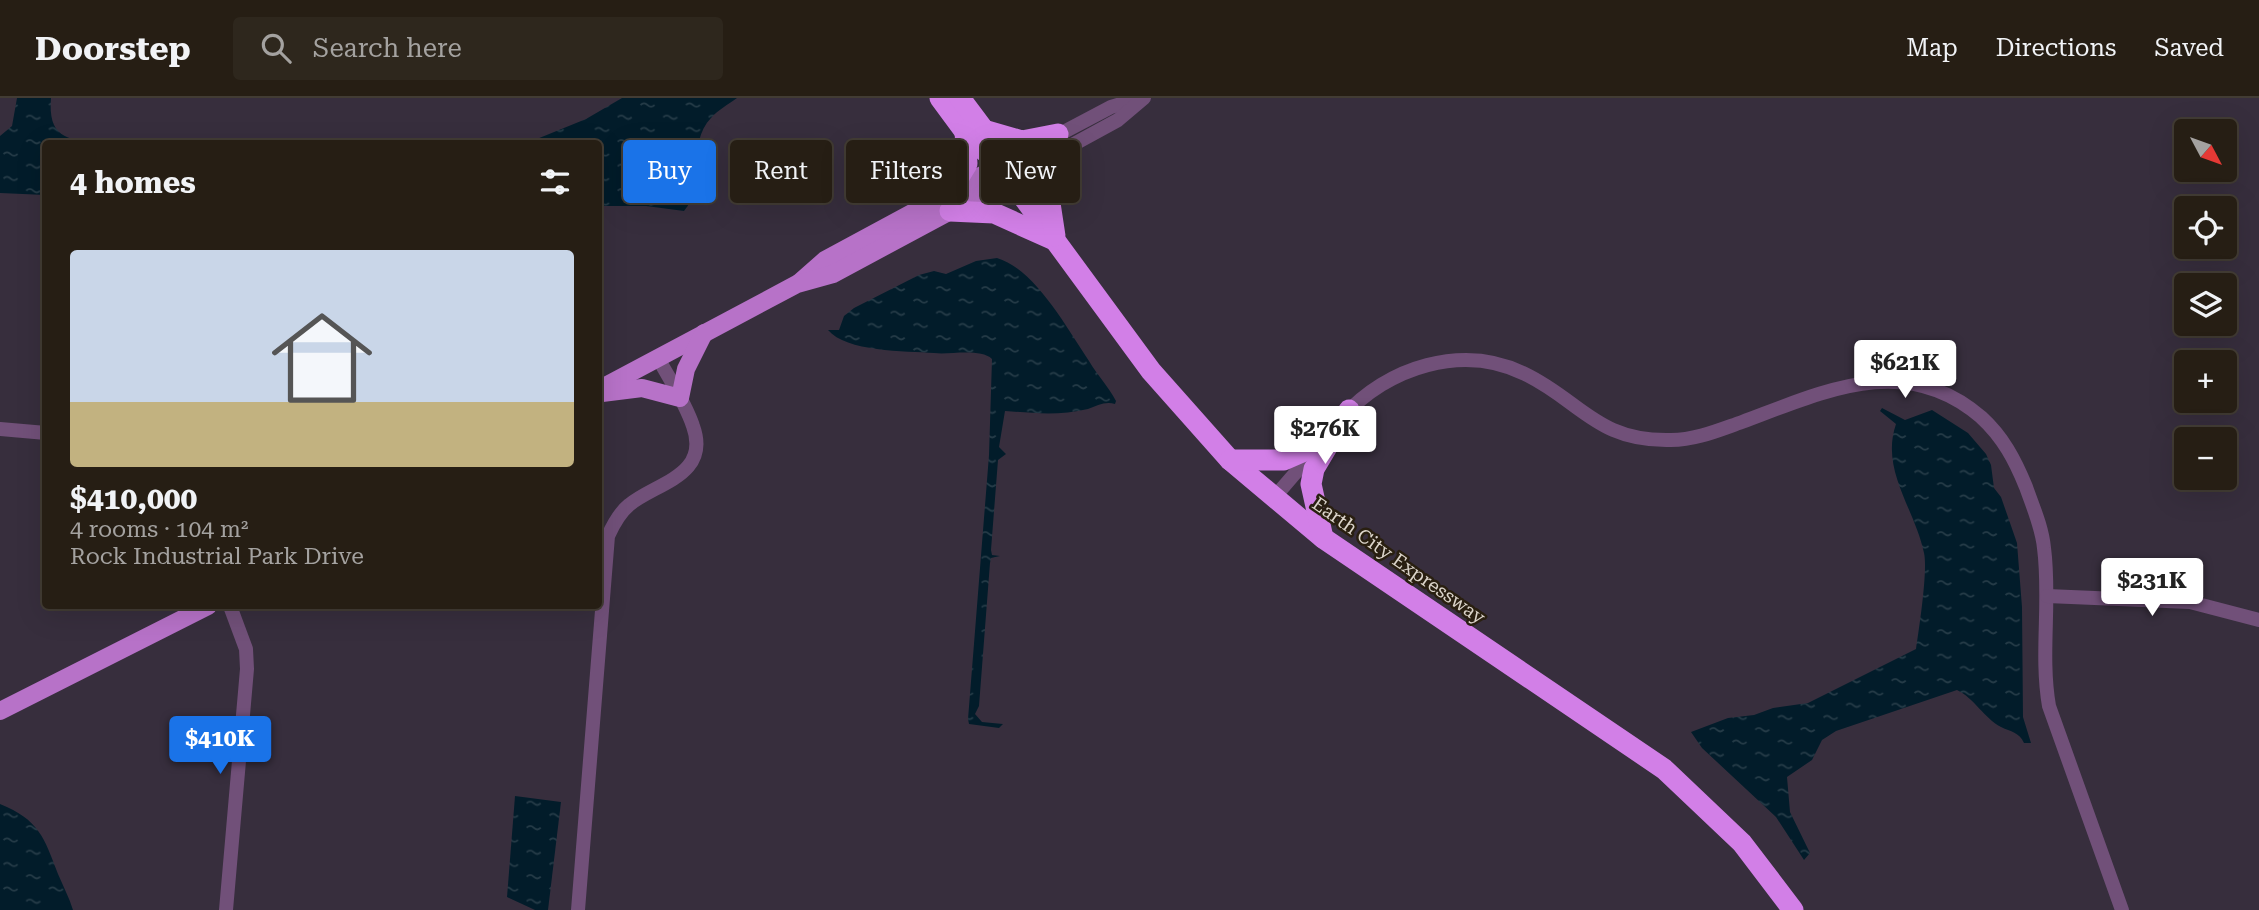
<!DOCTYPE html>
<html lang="en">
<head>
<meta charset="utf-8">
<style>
  :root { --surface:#261e14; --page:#2e271d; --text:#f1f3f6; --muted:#a4a2a0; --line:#423c34; --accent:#1a73e8 }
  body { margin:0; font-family:"Roboto Serif",serif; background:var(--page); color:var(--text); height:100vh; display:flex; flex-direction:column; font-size:26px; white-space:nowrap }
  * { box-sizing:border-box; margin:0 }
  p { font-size:23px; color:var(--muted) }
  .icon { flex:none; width:38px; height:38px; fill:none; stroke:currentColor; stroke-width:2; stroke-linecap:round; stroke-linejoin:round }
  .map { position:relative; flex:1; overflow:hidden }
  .side { position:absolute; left:42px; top:42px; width:560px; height:469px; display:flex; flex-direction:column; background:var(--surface); border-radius:7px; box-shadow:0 7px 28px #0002,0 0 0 2px var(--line) }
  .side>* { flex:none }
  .top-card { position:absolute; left:623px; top:42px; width:665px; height:63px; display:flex; gap:14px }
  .needle { width:46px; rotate:131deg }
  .buttons { position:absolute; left:2174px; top:21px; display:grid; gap:14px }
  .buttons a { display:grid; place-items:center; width:63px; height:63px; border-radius:7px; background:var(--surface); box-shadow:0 7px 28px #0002,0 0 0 2px var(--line); font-size:35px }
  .price { position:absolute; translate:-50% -60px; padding:0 16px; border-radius:7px; background:#fff; color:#222; font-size:23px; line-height:46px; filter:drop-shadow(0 2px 4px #0008) }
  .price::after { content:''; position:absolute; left:50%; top:42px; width:21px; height:16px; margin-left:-10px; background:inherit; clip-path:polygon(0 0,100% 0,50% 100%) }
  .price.on { background:var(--accent); color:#fff }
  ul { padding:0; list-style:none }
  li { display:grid; align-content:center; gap:14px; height:371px; padding:0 28px }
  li+li { border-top:2px solid var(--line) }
  li span { display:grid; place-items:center; height:217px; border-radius:7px; color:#555 }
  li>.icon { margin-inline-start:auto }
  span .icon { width:126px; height:126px; fill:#fffc; stroke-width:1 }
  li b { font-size:30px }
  h2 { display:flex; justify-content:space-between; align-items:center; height:84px; padding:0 28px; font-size:30px }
  .pill { padding:0 24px; border-radius:7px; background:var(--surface); box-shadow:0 7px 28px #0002,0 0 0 2px var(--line); font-size:24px; line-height:63px }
  .pill.on { background:var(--accent); color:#fff }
  header { display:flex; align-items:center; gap:42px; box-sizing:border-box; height:98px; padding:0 35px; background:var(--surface); border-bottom:2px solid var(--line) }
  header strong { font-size:33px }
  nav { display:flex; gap:38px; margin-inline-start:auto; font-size:24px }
  .search { width:490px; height:63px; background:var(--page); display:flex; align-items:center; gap:18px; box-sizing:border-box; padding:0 24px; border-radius:7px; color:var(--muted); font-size:26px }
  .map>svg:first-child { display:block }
  .industrial { fill:#372e3d; fill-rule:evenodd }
  .water { fill:url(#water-ripples) }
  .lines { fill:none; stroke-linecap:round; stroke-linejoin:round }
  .minor { stroke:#715079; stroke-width:14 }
  .major { stroke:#b772c8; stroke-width:18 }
  .highway { stroke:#d27fe7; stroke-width:21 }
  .labels { text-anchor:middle; stroke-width:5; stroke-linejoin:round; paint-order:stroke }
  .street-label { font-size:19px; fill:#dbd4ca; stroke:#291f10 }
</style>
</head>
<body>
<header>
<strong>Doorstep</strong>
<div class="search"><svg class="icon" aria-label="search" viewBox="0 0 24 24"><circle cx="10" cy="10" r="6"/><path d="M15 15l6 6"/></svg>Search here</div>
<nav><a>Map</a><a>Directions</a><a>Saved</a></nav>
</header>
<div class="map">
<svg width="2259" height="812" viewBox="0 0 2259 812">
  <defs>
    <pattern id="water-ripples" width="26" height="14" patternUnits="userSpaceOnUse" patternTransform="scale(1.75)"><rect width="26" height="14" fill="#021c2a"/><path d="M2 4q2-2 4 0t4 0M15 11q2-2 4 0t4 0" fill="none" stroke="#263c48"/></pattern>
  </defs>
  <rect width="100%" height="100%" fill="#33281a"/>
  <path class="industrial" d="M0,0H2259V812H0ZM2186,33H2224V72H2186ZM46,46H598V508H46ZM2186,110H2224V149H2186ZM2186,187H2224V226H2186ZM2186,264H2224V303H2186ZM2186,341H2224V380H2186Z"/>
  <g class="water">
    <path d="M17,0H51C48,38 65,42 99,45L46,46L45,97L0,95V38L12,28Z"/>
    <path d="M622,0H737C729,6 718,12 711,20C686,46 706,89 684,113L646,108H599L598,46L527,45L586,21Z"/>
    <path d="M997,160C1035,171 1068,232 1089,263C1098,278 1108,288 1116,303L1115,306C1105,303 1097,308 1088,311C1059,318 1033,315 1005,313L999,349L1006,356L998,362L991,452L992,457L1000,458L991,460L990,465L979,608L975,616L982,624L1003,626L999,630L969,626L968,621L989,357L992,261C980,250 950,257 934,255C905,253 846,254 828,232H839L844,218L854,210L919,177L934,173L946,176L976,163Z"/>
    <path d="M1882,310L1905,322L1932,312L1968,335L1986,356L1991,367L1994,390L2001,399L2017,445L2022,509L2023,619L2031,645H2024C2019,634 2011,634 2001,629C1984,620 1974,600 1957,592L1836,633L1822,642L1812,662L1787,679L1790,714L1810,755L1804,762L1776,719L1702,650L1691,634L1728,620L1754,617L1773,610L1808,605L1916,551C1919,531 1928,472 1924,455C1915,411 1880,372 1896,326L1880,313Z"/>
    <path d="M515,698L561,704L548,812H535L507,799Z"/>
    <path d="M0,706C39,722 44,739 58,776C63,788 69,799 73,812H0Z"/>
  </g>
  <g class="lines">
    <g class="minor">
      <path d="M1001,67L1111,9L1140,0"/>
      <path d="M1010,81L1118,22L1144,0"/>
      <path d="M1343,319C1387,269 1463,245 1525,276C1581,303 1597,344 1671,342C1696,342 1719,332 1742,324C1823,294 1905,253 1981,319C2003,339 2015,362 2026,389C2033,409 2042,429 2044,450C2051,503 2040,556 2049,608L2122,812"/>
      <path d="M0,331L46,335"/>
      <path d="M1273,401L1316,351"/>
      <path d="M2047,498L2190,504L2259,522"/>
      <path d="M226,812L247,571L246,551L230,508"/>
      <path d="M578,812L608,438C613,427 619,415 629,407C655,385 711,378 693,328C685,304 670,282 658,260"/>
    </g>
    <g class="major">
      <path d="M800,184L825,162L1001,67"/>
      <path d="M598,292L797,186L833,176L1010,81"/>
      <path d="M602,295L642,290L680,300L686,271L704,235"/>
      <path d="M0,613L208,508"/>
    </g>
    <g class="highway">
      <path d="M940,0L971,42L994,61"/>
      <path d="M960,0L984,32L1010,81L1151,273L1230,362L1323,440L1664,671L1742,745L1793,812"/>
      <path d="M984,32L1022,43L1058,36"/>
      <path d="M950,94L967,66L965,33"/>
      <path d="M950,113L994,115L1054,142"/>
      <path d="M1055,138L1048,92L1058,55"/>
      <path d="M1230,362H1284L1300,355L1342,318"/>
      <path d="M1323,440L1311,386L1314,371L1349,312"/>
    </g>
  </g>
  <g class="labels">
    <g class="street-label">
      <text transform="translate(1399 462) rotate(35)" y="7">Earth City Expressway</text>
    </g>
  </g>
</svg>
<div class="buttons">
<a><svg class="needle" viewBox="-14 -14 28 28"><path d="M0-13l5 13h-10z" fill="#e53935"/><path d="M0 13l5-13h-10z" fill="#a4a2a0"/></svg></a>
<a><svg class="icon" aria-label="locate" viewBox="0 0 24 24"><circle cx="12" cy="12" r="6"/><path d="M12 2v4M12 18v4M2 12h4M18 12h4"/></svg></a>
<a><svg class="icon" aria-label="layers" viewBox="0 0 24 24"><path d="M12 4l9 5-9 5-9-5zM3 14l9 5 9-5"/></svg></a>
<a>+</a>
<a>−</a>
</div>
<b class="price" style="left:1905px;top:302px">$621K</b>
<b class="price" style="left:1325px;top:368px">$276K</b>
<b class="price" style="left:2152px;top:520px">$231K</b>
<b class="price on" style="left:220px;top:678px">$410K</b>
<div class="top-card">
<a class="pill on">Buy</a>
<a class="pill">Rent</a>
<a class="pill">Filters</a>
<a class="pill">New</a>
</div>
<section class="side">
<h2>4 homes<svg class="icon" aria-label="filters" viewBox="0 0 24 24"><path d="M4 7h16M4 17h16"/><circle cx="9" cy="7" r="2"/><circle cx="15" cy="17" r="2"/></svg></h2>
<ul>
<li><span style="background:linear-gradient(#c9d6e8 70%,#c2b280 0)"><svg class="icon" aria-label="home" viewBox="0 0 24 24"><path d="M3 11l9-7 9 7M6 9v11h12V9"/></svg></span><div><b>$410,000</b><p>4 rooms · 104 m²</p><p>Rock Industrial Park Drive</p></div></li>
</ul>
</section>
</div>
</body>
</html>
